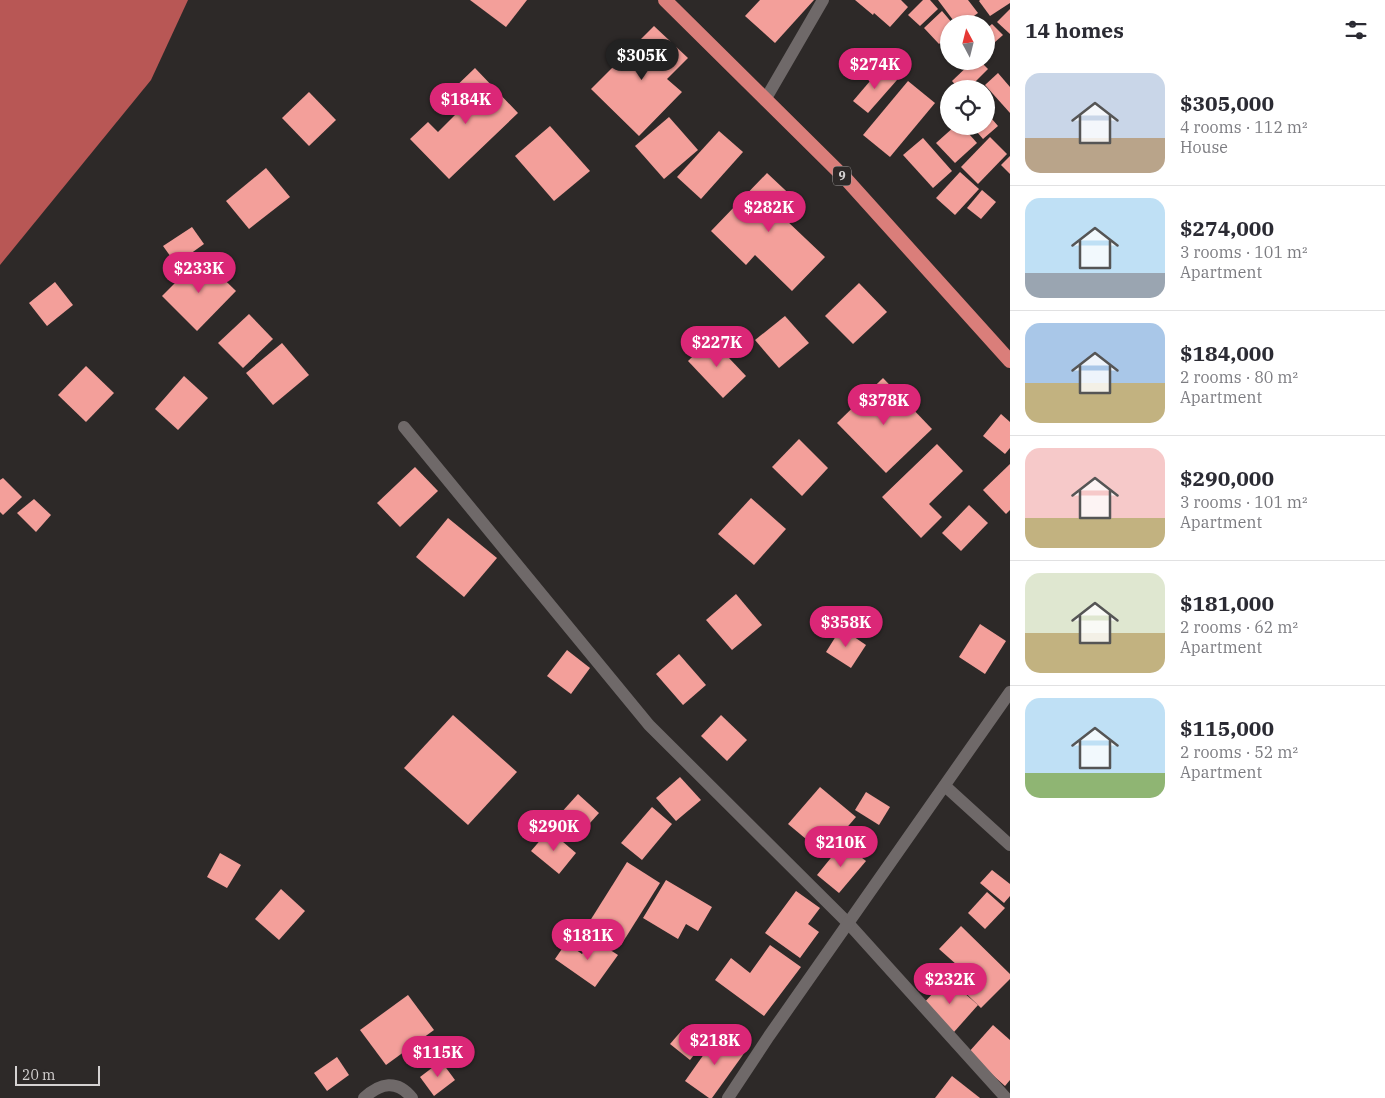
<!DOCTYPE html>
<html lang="en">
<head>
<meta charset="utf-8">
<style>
  :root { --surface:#fff; --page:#f2f2f3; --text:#2b2b33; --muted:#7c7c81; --line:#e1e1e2; --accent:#db2777 }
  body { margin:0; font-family:"IBM Plex Serif",serif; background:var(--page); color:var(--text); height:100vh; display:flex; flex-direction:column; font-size:19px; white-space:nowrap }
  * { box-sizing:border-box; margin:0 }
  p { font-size:16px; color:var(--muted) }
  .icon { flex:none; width:28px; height:28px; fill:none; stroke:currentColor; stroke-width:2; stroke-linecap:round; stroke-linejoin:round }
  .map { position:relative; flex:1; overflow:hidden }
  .side { display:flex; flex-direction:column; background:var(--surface); width:375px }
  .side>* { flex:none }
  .needle { width:32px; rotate:353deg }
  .buttons { position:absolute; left:940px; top:15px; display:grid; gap:10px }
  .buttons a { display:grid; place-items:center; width:55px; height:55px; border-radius:50%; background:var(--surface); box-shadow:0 1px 4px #0004; font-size:25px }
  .scale { position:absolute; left:15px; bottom:12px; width:85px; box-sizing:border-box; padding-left:5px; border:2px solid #d5d2d2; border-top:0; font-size:14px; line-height:18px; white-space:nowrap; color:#d5d2d2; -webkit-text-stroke:4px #2d2928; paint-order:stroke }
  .price { position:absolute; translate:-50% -42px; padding:0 11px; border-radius:18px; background:var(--accent); color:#fff; font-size:16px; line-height:32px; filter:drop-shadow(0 1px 2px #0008) }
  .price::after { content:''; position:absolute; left:50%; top:30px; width:15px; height:11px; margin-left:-8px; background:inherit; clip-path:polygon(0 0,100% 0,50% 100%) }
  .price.active { background:#222; color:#fff }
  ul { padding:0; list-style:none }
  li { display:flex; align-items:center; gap:15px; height:125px; padding:0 15px }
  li+li { border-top:1px solid var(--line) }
  li span { display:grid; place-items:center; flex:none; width:140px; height:100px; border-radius:15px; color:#555 }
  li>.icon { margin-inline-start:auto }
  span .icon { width:60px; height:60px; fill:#fffc; stroke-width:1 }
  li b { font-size:21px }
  h2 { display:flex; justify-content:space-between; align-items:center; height:60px; padding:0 15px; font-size:21px }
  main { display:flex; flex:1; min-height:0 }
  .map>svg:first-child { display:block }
  .water { fill:#b85755 }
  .building { fill:#f39f9a }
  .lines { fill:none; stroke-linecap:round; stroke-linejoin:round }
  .minor { stroke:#6f6969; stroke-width:12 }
  .trunk { stroke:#da7e7a; stroke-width:14 }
  .labels { text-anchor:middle; stroke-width:5; stroke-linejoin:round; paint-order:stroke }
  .shield { fill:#2d2928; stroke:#a39f9f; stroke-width:1 }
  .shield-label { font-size:12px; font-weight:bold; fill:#d5d2d2 }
</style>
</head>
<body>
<main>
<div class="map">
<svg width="1010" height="1098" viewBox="0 0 1010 1098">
  <rect width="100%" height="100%" fill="#2d2928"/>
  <path class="water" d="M0,0H188L151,80L0,265Z"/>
  <g class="building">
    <path d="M470,0H527L506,27Z"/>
    <path d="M760,0H814L775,43L745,16Z"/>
    <path d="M855,0H901L908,7L890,27L874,13L873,15Z"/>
    <path d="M923,0H930L938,9L920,26L908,15Z"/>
    <path d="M938,0H968L978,13L963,24H956Z"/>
    <path d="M980,0H1010V3L990,16L979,1Z"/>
    <path d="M1010,9V34L997,22Z"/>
    <path d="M942,11L953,24H949V35L939,44L924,28Z"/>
    <path d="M992,24L1003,35L986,50V29Z"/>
    <path d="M654,26L688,58L667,79L682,92L639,136L591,89Z"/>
    <path d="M973,61H980L988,69L968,89H959L952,81Z"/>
    <path d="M882,67L897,80L868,113L853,101Z"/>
    <path d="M475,68L518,113L449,179L410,139L428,122L438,132L463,107L449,93Z"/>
    <path d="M998,73L1010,87V113L985,85Z"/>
    <path d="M908,81L935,103L890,157L863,135Z"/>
    <path d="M309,92L336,120L309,146L282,118Z"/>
    <path d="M986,112L998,126L983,139L972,126H986Z"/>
    <path d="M669,117L698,150L664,179L635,146Z"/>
    <path d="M550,126L590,171L554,201L515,156Z"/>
    <path d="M955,126H962L977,143L955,163L936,143Z"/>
    <path d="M719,131L743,152L701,199L677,177Z"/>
    <path d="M990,137L1007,154L978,184L961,167Z"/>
    <path d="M923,138L952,171L933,188L903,155Z"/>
    <path d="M1010,156V174L1001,165Z"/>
    <path d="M266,168L290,197L249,229L226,201Z"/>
    <path d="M960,172L979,189L955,215L936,198Z"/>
    <path d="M767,173L800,204L786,220L825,257L792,291L755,255L746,265L711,231Z"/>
    <path d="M982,190L996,202L981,219L967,208Z"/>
    <path d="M192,227L204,244L176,264L163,246Z"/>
    <path d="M201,257L236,291L197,331L162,296Z"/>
    <path d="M55,282L73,305L47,326L29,303Z"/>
    <path d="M859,283L887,312L853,344L825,316Z"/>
    <path d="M249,314L273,339L243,368L218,343Z"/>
    <path d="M785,316L809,343L779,368L755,340Z"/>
    <path d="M711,339L746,376L723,398L688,361Z"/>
    <path d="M282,343L309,375L273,405L246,373Z"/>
    <path d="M86,366L114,393L86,422L58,395Z"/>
    <path d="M184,376L208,398L178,430L155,409Z"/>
    <path d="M883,378L932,429L886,473L837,423Z"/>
    <path d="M1001,414L1010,422V448L1005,454L983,436Z"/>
    <path d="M799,439L828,468L802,496L772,467Z"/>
    <path d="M937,444L963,471L929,504L942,517L921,538L882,497Z"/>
    <path d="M1010,464V510L1006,514L983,490Z"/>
    <path d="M415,467L438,491L400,527L377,503Z"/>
    <path d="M3,478L22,497L3,515L0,512V480Z"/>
    <path d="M751,498L786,529L754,565L718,534Z"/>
    <path d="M34,499L51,515L36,532L17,513Z"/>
    <path d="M969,505L988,523L961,551L942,533Z"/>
    <path d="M448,518L497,558L464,597L416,557Z"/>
    <path d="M736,594L762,625L732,650L706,620Z"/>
    <path d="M980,624L1006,641L985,674L959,657Z"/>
    <path d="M841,628L866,645L851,668L826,652Z"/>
    <path d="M567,650L590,668L571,694L547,676Z"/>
    <path d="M679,654L706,685L683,705L656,674Z"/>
    <path d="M453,715L517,772L468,825L404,768Z"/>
    <path d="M721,715L747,740L727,761L701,736Z"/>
    <path d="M680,777L701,800L676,821L656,798Z"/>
    <path d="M820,787L856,817L824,854L788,824Z"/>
    <path d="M866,792L890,807L879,825L855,810Z"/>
    <path d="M578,794L599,813L581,833L560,814Z"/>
    <path d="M652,807L672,824L642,860L621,843Z"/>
    <path d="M549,830L576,853L559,874L531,851Z"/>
    <path d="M843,843L866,861L839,893L817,875Z"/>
    <path d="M220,853L241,865L227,888L207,877Z"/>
    <path d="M627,862L660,883L621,945L588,924Z"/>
    <path d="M992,870L1010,884V896L1004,903L980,883Z"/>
    <path d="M666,880L712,907L698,931L686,924L678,939L643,918Z"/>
    <path d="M281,889L305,911L279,940L255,919Z"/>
    <path d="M796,891L820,908L808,924L819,932L800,958L765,933Z"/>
    <path d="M987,892L1005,908L985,929L968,913Z"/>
    <path d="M961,926L1010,974V979L981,1008L947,975L957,965L939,949Z"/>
    <path d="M593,939L618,955L595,987L555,959L566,943L582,954Z"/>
    <path d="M770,945L801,967L764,1016L715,980L731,958L750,973Z"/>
    <path d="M947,978L978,1005L954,1032L922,1005Z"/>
    <path d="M408,995L434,1030L386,1065L360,1030Z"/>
    <path d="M993,1025L1010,1040V1080L1005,1086L968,1053Z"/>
    <path d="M683,1029L702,1045L690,1060L670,1044Z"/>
    <path d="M719,1033L745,1052L712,1098H709L685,1081Z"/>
    <path d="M337,1057L349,1075L327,1091L314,1073Z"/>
    <path d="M441,1061L455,1080L434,1096L420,1077Z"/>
    <path d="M952,1076L980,1098H935Z"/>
  </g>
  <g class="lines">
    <g class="minor">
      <path d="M765,100L823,0"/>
      <path d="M404,427L649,725L848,923L1006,1098"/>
      <path d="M945,786L1010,845"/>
      <path d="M364,1098C380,1083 397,1079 412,1098"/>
      <path d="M728,1098L769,1036L1010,692"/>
    </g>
    <path class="trunk" d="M665,0L846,179L1010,361"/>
  </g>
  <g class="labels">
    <rect class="shield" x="833" y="166.5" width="18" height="19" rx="4"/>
    <g class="shield-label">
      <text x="842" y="180">9</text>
    </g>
  </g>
</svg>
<div class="buttons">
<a><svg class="needle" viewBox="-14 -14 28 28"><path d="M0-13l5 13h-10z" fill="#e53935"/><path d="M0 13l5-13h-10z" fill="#7c7c81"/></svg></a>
<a><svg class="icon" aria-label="locate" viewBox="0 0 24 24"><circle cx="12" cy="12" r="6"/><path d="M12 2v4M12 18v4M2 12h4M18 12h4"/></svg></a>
</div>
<div class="scale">20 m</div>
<b class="price active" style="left:642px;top:81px">$305K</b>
<b class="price" style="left:875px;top:90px">$274K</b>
<b class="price" style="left:466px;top:125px">$184K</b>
<b class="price" style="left:769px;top:233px">$282K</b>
<b class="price" style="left:199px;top:294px">$233K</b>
<b class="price" style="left:717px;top:368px">$227K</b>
<b class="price" style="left:884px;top:426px">$378K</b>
<b class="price" style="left:846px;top:648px">$358K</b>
<b class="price" style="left:554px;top:852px">$290K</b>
<b class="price" style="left:841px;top:868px">$210K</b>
<b class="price" style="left:588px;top:961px">$181K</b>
<b class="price" style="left:950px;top:1005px">$232K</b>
<b class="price" style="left:715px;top:1066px">$218K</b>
<b class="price" style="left:438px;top:1078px">$115K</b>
</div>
<section class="side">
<h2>14 homes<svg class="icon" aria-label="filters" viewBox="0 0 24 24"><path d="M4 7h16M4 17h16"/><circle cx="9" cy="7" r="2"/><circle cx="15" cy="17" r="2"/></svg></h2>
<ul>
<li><span style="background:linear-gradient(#c9d6e8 65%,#b9a48a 0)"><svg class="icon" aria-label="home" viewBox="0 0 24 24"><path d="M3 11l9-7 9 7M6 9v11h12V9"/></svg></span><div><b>$305,000</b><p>4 rooms · 112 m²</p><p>House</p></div></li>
<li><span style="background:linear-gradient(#bfe0f5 75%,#9aa5b1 0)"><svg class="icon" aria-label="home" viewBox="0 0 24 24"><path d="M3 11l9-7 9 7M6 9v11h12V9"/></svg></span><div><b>$274,000</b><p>3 rooms · 101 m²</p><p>Apartment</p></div></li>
<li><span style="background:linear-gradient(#a9c7e8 60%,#c2b280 0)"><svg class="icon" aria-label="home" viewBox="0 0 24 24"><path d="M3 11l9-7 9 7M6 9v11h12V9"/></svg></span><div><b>$184,000</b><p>2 rooms · 80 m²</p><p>Apartment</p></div></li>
<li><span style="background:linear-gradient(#f6c9c9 70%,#c2b280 0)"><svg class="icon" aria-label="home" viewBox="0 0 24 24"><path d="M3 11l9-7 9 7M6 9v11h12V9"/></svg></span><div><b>$290,000</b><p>3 rooms · 101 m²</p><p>Apartment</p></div></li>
<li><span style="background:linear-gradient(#dfe7d0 60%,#c2b280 0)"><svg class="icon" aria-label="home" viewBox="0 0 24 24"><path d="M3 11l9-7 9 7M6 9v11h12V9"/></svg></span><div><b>$181,000</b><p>2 rooms · 62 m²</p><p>Apartment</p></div></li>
<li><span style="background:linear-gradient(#bfe0f5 75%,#8fb573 0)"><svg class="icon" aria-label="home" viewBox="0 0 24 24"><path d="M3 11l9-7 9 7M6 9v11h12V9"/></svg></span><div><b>$115,000</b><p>2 rooms · 52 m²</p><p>Apartment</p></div></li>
</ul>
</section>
</main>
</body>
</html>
